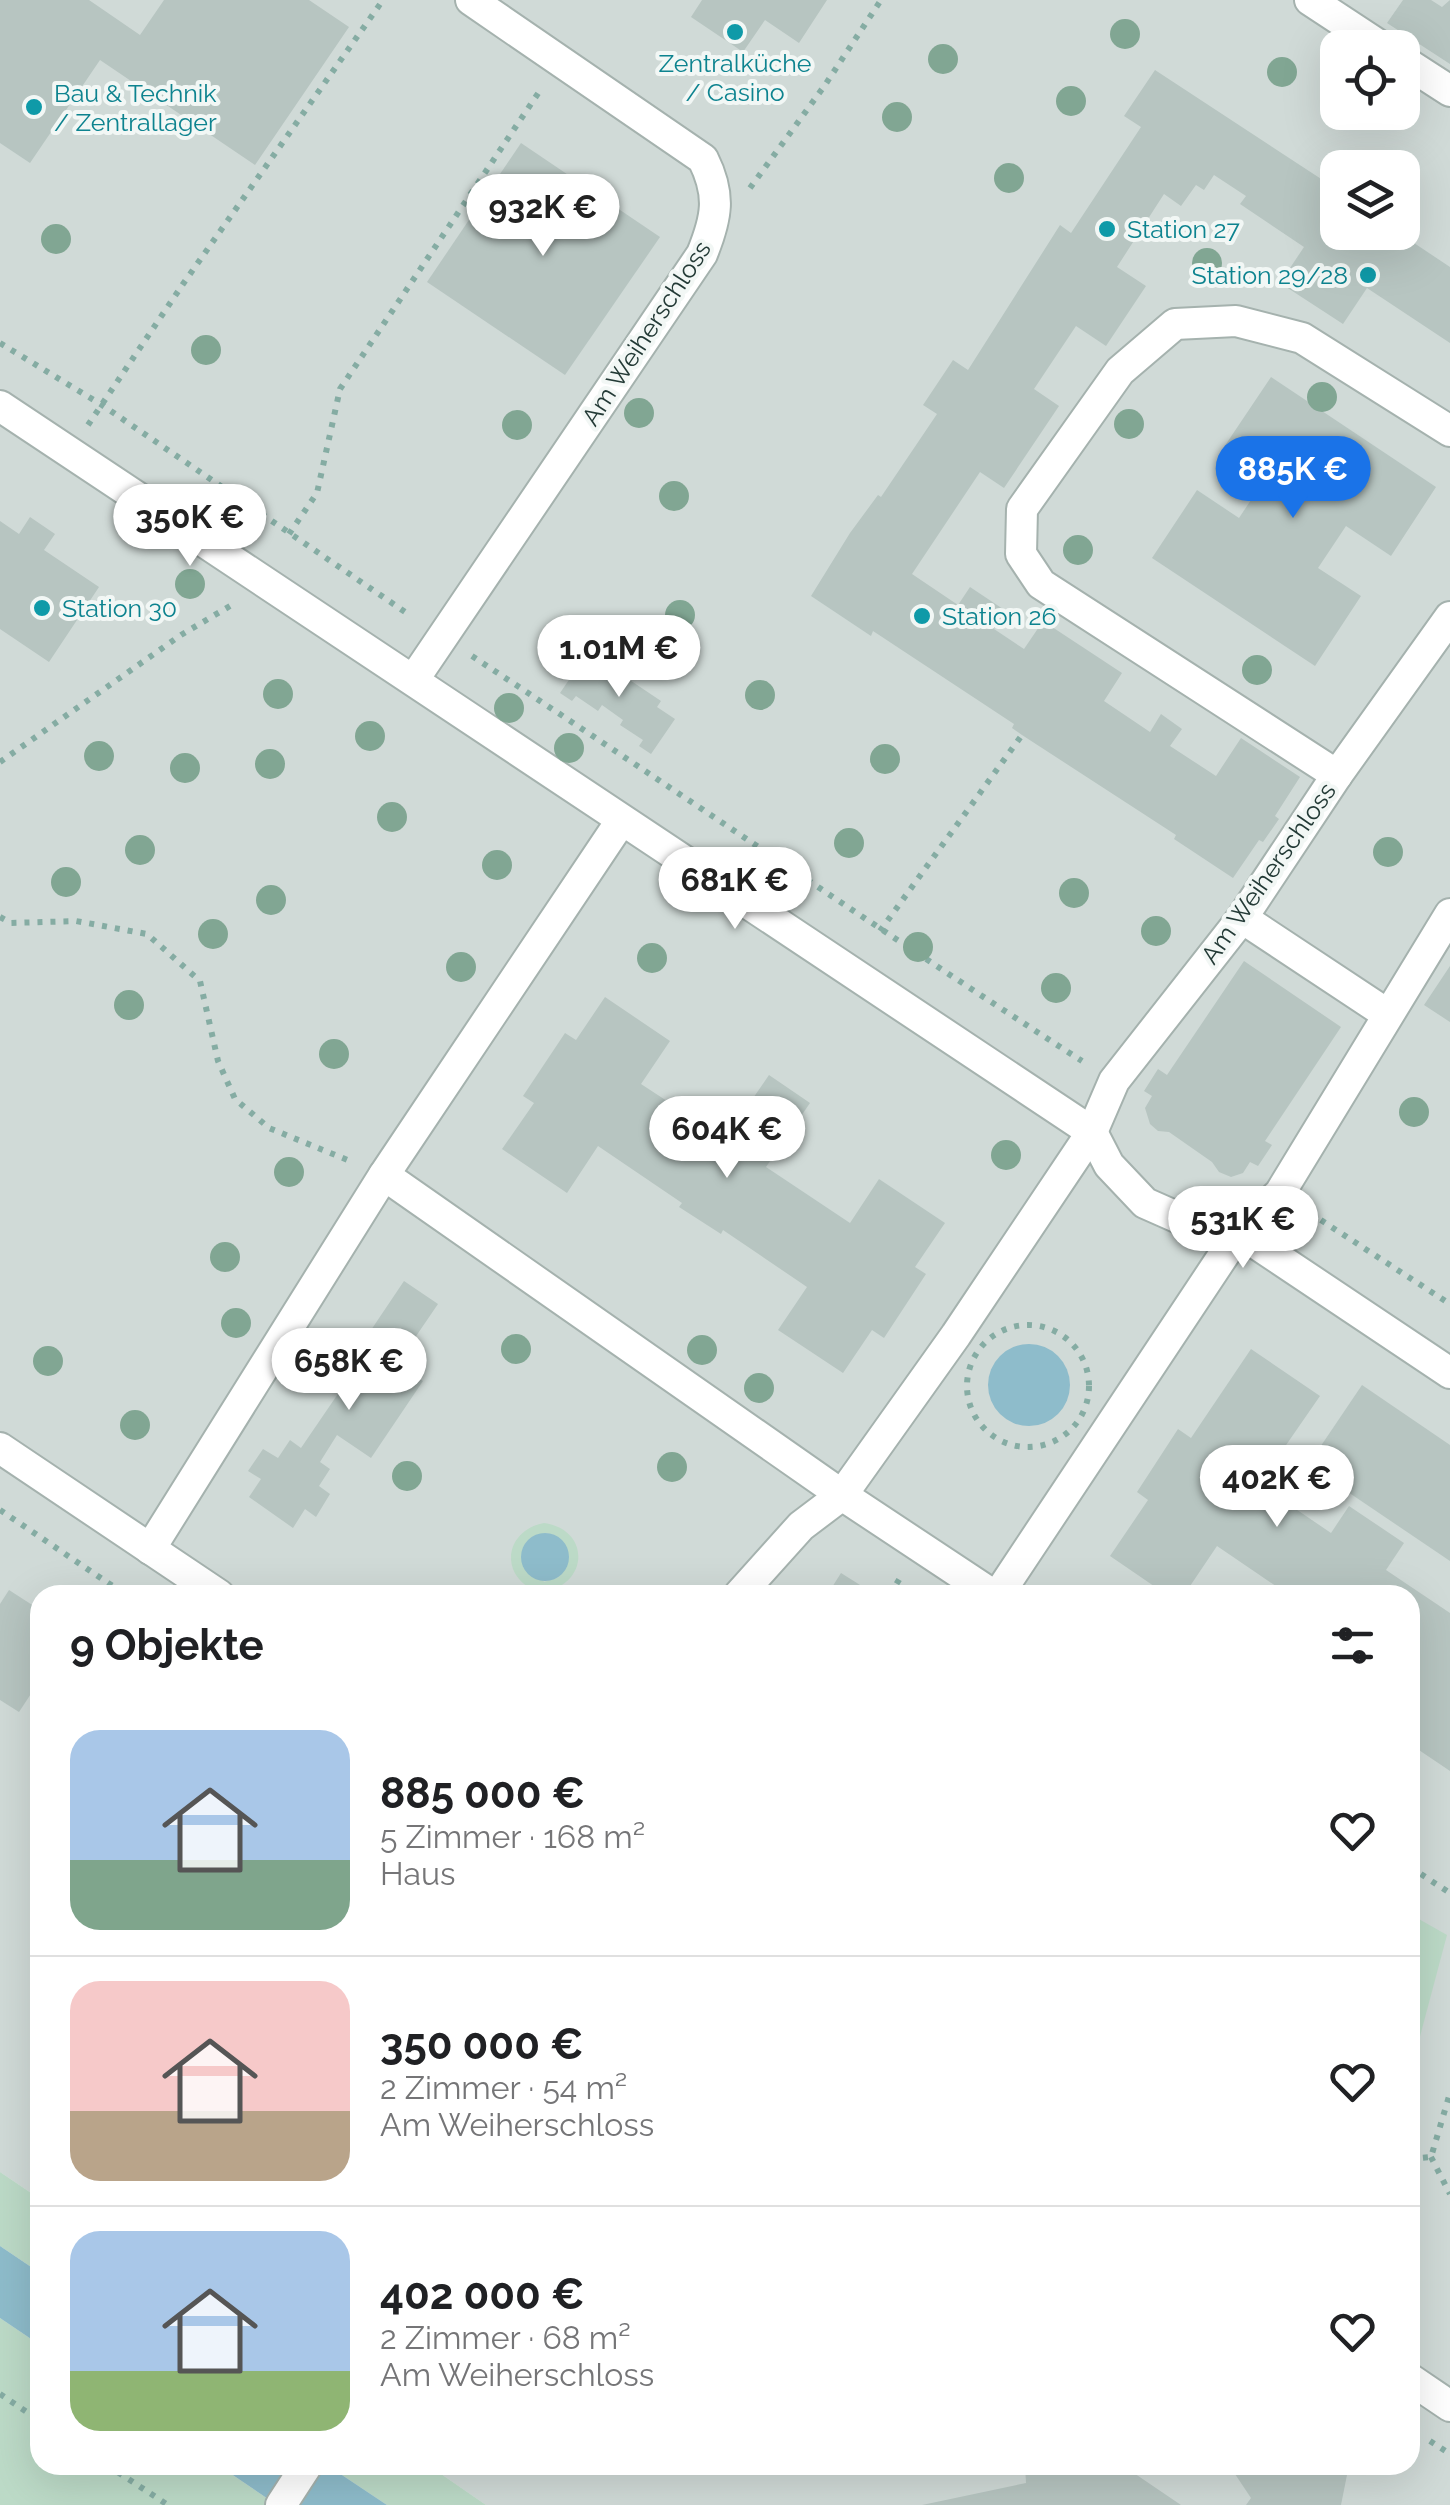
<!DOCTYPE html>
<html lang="de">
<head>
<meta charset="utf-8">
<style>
  :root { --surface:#fff; --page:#f6f6f6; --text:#202124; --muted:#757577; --line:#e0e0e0; --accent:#1a73e8 }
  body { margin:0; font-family:Raleway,sans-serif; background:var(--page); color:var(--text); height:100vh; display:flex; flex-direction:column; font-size:38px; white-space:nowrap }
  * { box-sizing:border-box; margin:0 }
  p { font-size:32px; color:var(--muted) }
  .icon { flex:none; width:55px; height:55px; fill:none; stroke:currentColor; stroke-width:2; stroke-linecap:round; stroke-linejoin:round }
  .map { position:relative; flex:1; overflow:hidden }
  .side { position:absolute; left:30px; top:1585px; width:1390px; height:890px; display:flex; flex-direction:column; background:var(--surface); border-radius:30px; box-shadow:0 10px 40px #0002 }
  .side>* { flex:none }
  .tools { position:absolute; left:1320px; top:30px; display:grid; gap:20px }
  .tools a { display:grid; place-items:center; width:100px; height:100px; border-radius:20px; background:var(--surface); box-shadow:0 10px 40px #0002; font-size:50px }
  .price { position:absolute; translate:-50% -85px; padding:0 22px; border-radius:35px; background:#fff; color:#222; font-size:32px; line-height:65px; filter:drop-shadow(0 2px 5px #0008) }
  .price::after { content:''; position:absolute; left:50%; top:60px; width:30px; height:22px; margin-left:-15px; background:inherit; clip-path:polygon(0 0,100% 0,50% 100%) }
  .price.active { background:var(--accent); color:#fff }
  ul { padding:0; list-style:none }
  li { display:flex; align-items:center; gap:30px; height:250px; padding:0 40px }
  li+li { border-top:2px solid var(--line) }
  li span { display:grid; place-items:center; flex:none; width:280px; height:200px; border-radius:30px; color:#555 }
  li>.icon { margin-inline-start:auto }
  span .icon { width:120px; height:120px; fill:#fffc; stroke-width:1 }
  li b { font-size:42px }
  h2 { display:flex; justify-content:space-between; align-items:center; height:120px; padding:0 40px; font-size:42px }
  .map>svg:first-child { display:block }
  .built { fill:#d0dad7; fill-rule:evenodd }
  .green { fill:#bcdac7; fill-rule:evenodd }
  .water { fill:#8ebccb }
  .building { fill:#b7c5c1 }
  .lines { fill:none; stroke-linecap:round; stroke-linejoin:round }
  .minor-casing { stroke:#a5b2ae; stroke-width:34 }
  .path { stroke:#85aca3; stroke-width:6; stroke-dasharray:5 8; stroke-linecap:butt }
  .minor { stroke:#fff; stroke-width:30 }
  .tree { fill:#81a693 }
  .culture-dot { fill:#0f9aa8; stroke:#f2f7f5; stroke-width:4 }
  .labels { text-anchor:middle; stroke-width:8; stroke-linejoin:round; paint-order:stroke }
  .culture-label { font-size:25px; fill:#0d838f; stroke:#f2f7f5; text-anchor:start }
  .street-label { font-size:25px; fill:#233a36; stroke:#f2f7f5 }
</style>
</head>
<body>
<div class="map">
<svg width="1450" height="2505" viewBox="0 0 1450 2505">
  <rect width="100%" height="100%" fill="#e2ebe7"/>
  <path class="built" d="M0,0H1450V2505H486L428,2465H1410V1595H40V2199L0,2172ZM1338,48H1402V112H1338ZM1338,168H1402V232H1338Z"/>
  <g class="green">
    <path d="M544,1523C593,1530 588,1589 539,1592C499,1578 503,1531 544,1523ZM546,1533L554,1535L559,1577L544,1582L525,1544L531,1538Z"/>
    <path d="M1410,1914L1447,1935L1410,2074Z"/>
    <path d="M0,2172L40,2199V2273L0,2246Z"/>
    <path d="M0,2318L40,2345V2465H218L277,2505H0Z"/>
    <path d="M327,2465H428L486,2505H387Z"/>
  </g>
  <g class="water">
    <circle cx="1029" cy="1385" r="41"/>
    <circle cx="545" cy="1557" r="24"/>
    <path d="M0,2246L40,2273V2345L0,2318Z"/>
    <path d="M218,2465H327L387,2505H277Z"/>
  </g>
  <g class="building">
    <path d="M0,0H89L140,35L164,0H309L349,27L255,165L100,60L30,163L0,143Z"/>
    <path d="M702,0H827L799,43L765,20L743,52L691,17Z"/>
    <path d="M1403,0H1431L1442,7L1450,0V64L1387,23Z"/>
    <path d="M1155,70L1338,190V232H1402V225L1407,228L1402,235L1450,267V343L1367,288L1343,324L1280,283L1304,247L1240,204L1246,196L1214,175L1204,190L1196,185L1181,206L1164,194L1117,267L1146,286L1106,346L1076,326L1034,389L1059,406L1004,488L980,472L912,574L958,605L970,587L1006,611L994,629L1024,649L1043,621L1122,673L1104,701L1150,732L1161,714L1182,729L1170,746L1216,776L1241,738L1300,777L1275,816L1279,819L1263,842L1259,840L1233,878L1174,839L1176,835L1022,735L1012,728L1014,724L873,631L871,636L811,596L850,533L878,495L881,497L937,414L923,405L953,360L968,370L1060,225L1071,233L1141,127L1124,116Z"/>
    <path d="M521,143L660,237L565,375L427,282Z"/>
    <path d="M1271,377L1436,487L1391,556L1346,526L1318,568L1361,596L1315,666L1152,558L1197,490L1239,518L1265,479L1222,450Z"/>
    <path d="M30,517L55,534L44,550L99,587L49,662L0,629V521L19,534Z"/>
    <path d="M588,652L661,701L657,707L675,719L651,754L639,746L643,740L620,725L623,720L602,705L598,711L576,696L572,701L560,693Z"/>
    <path d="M1244,961L1341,1027L1265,1141L1272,1145L1258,1166L1250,1162L1243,1173L1231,1177L1219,1172L1212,1162L1169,1132L1158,1131L1150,1124L1145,1108L1152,1096L1144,1091L1158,1069L1167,1075Z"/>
    <path d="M1450,966V1022L1424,1005Z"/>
    <path d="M605,997L670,1041L641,1084L725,1139L769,1075L810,1103L766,1167L850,1223L879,1179L945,1223L915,1267L926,1274L884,1338L872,1330L843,1373L778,1330L807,1287L723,1230L721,1234L679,1207L682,1203L598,1146L567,1193L502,1149L534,1103L523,1096L565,1033L576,1040Z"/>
    <path d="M404,1281L438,1304L397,1364L423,1381L371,1458L337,1435L320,1462L330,1469L319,1486L330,1494L316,1517L305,1509L293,1528L249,1497L261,1479L248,1471L263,1449L278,1458L290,1440L301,1448L372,1344L365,1339Z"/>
    <path d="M1251,1349L1320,1396L1259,1484L1331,1533L1349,1506L1404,1543L1386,1570L1450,1613V1771L1410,1744V1687L1415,1680L1410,1677V1595H1289L1217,1546L1184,1595H1167L1110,1556L1148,1500L1137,1492L1178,1429L1191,1438Z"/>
    <path d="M1362,1385L1450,1445V1561L1308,1465Z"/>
    <path d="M841,1573L868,1590L865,1595H814L820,1586L829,1592Z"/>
    <path d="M9,1590L40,1610V1680L19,1712L0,1700V1604Z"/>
    <path d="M1025,2465H1122L1181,2505H922L1026,2483Z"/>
    <path d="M1229,2465H1349L1341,2505H1246L1251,2498Z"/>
  </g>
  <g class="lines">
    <defs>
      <g id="minor">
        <path d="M1310,0L1383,48"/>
        <path d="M1402,60L1450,91"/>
        <path d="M0,406L1092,1132L1109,1165L1145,1203L1188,1222L1239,1232L1450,1373"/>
        <path d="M414,679L702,254C717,217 721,195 703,159L471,0"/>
        <path d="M1337,775L1041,584L1021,554L1022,509L1120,371L1175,324L1236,321L1302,338L1450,431"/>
        <path d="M1242,918L1387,1014"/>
        <path d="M384,1175L842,1495L993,1595"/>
        <path d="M0,1448L219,1595"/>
        <path d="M150,1549L384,1175L621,821"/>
        <path d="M739,1595L801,1526L842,1495L956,1335L1092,1132L1114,1081L1242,918L1337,775L1450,617"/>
        <path d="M998,1595L1239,1232L1280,1193L1450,914"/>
        <path d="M1410,2379L1450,2406"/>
        <path d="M281,2505L307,2465"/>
      </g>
    </defs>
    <use href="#minor" class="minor-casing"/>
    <g class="path">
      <path d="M750,188L825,85L881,0"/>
      <path d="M0,343L102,405L411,616"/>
      <path d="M88,425L183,284L383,0"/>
      <path d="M289,534L317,493L340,389L539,92"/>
      <path d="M472,656C676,790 877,929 1082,1061"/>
      <path d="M0,762L181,635L235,603"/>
      <path d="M0,917L11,923L76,921L147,934L200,981L218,1061L235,1099L269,1128L350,1161"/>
      <path d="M880,931L1022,735"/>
      <path d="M1310,1213L1450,1304"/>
      <circle cx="1028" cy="1386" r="61"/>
      <path d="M0,1510L126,1595"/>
      <path d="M890,1595L900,1578"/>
      <path d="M1410,1867L1450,1893"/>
      <path d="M1431,2157L1450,2194"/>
      <path d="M1410,2159L1431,2157L1450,2093"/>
      <path d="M0,2394L40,2421"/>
      <path d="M1430,2441L1450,2454"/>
      <path d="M107,2465L168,2505"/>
    </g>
    <use href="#minor" class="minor"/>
  </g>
  <g class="tree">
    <circle cx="1125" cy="34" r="15"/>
    <circle cx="943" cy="59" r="15"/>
    <circle cx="1282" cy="72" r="15"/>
    <circle cx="1071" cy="101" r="15"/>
    <circle cx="897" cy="117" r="15"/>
    <circle cx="1009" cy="178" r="15"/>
    <circle cx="56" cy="239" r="15"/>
    <circle cx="1207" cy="263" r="15"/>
    <circle cx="206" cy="350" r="15"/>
    <circle cx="1322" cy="397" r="15"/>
    <circle cx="639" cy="413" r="15"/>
    <circle cx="1129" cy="424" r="15"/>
    <circle cx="517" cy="425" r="15"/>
    <circle cx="674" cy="496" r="15"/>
    <circle cx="1078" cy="550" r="15"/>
    <circle cx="190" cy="584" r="15"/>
    <circle cx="680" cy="615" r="15"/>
    <circle cx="1257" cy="670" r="15"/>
    <circle cx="278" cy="694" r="15"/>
    <circle cx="760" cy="695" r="15"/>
    <circle cx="509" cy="708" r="15"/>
    <circle cx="370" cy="736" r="15"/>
    <circle cx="569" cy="748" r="15"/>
    <circle cx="99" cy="756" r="15"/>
    <circle cx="885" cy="759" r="15"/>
    <circle cx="270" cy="764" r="15"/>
    <circle cx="185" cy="768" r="15"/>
    <circle cx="392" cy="817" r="15"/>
    <circle cx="849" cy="843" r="15"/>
    <circle cx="140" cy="850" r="15"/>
    <circle cx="1388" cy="852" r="15"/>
    <circle cx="743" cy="863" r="15"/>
    <circle cx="497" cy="865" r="15"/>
    <circle cx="66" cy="882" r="15"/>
    <circle cx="1074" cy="893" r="15"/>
    <circle cx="271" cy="900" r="15"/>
    <circle cx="1156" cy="931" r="15"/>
    <circle cx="213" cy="934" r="15"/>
    <circle cx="918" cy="947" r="15"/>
    <circle cx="652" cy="958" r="15"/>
    <circle cx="461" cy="967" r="15"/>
    <circle cx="1056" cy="988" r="15"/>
    <circle cx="129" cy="1005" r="15"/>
    <circle cx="334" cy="1054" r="15"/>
    <circle cx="1414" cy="1112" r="15"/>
    <circle cx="1006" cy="1155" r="15"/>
    <circle cx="289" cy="1172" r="15"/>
    <circle cx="225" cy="1257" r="15"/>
    <circle cx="236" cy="1323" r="15"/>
    <circle cx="516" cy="1349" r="15"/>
    <circle cx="702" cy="1350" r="15"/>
    <circle cx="48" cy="1361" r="15"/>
    <circle cx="759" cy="1388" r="15"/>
    <circle cx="135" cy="1425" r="15"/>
    <circle cx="672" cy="1467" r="15"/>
    <circle cx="407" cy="1476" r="15"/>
  </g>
  <g class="culture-dot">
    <circle cx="735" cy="32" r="10"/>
    <circle cx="34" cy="107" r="10"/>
    <circle cx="1107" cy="229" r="10"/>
    <circle cx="1368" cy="275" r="10"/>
    <circle cx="42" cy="608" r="10"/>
    <circle cx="922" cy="616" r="10"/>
  </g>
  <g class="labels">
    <g class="culture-label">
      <text x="735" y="72" text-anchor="middle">Zentralküche<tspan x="735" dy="29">/ Casino</tspan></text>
      <text x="54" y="102">Bau &amp; Technik<tspan x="54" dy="29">/ Zentrallager</tspan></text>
      <text x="1127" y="238">Station 27</text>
      <text x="1348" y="284" text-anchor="end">Station 29/28</text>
      <text x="62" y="617">Station 30</text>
      <text x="942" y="625">Station 26</text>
    </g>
    <g class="street-label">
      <text transform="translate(646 333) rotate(-57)" y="9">Am Weiherschloss</text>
      <text transform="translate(1268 873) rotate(-55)" y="9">Am Weiherschloss</text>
    </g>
  </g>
</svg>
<div class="tools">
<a><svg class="icon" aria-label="locate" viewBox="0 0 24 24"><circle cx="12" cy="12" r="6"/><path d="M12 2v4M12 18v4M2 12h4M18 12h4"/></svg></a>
<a><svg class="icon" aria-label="layers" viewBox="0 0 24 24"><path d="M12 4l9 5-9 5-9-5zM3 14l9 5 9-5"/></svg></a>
</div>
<b class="price" style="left:543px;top:259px">932K €</b>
<b class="price active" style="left:1293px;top:521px">885K €</b>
<b class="price" style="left:190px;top:569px">350K €</b>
<b class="price" style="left:619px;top:700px">1.01M €</b>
<b class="price" style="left:735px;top:932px">681K €</b>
<b class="price" style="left:727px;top:1181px">604K €</b>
<b class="price" style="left:1243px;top:1271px">531K €</b>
<b class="price" style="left:349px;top:1413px">658K €</b>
<b class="price" style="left:1277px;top:1530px">402K €</b>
<section class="side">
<h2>9 Objekte<svg class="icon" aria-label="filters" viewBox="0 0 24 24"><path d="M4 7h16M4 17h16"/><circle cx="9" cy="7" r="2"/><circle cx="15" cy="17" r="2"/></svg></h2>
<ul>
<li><span style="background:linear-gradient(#a9c7e8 65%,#7fa58c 0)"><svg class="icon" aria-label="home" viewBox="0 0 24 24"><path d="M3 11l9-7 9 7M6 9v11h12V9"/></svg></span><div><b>885 000 €</b><p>5 Zimmer · 168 m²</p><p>Haus</p></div><svg class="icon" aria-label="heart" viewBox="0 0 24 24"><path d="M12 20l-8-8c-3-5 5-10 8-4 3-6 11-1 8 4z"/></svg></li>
<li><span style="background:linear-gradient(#f6c9c9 65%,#b9a48a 0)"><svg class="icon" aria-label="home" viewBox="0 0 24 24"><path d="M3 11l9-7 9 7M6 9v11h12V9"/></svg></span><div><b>350 000 €</b><p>2 Zimmer · 54 m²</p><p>Am Weiherschloss</p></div><svg class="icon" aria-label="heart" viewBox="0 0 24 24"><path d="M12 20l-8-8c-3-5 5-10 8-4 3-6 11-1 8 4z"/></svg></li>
<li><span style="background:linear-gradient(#a9c7e8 70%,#8fb573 0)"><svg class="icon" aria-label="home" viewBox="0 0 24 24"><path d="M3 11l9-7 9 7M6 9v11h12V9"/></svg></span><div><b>402 000 €</b><p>2 Zimmer · 68 m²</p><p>Am Weiherschloss</p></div><svg class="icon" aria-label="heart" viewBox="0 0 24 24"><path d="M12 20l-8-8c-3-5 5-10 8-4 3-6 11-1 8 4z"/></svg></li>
</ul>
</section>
</div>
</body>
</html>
